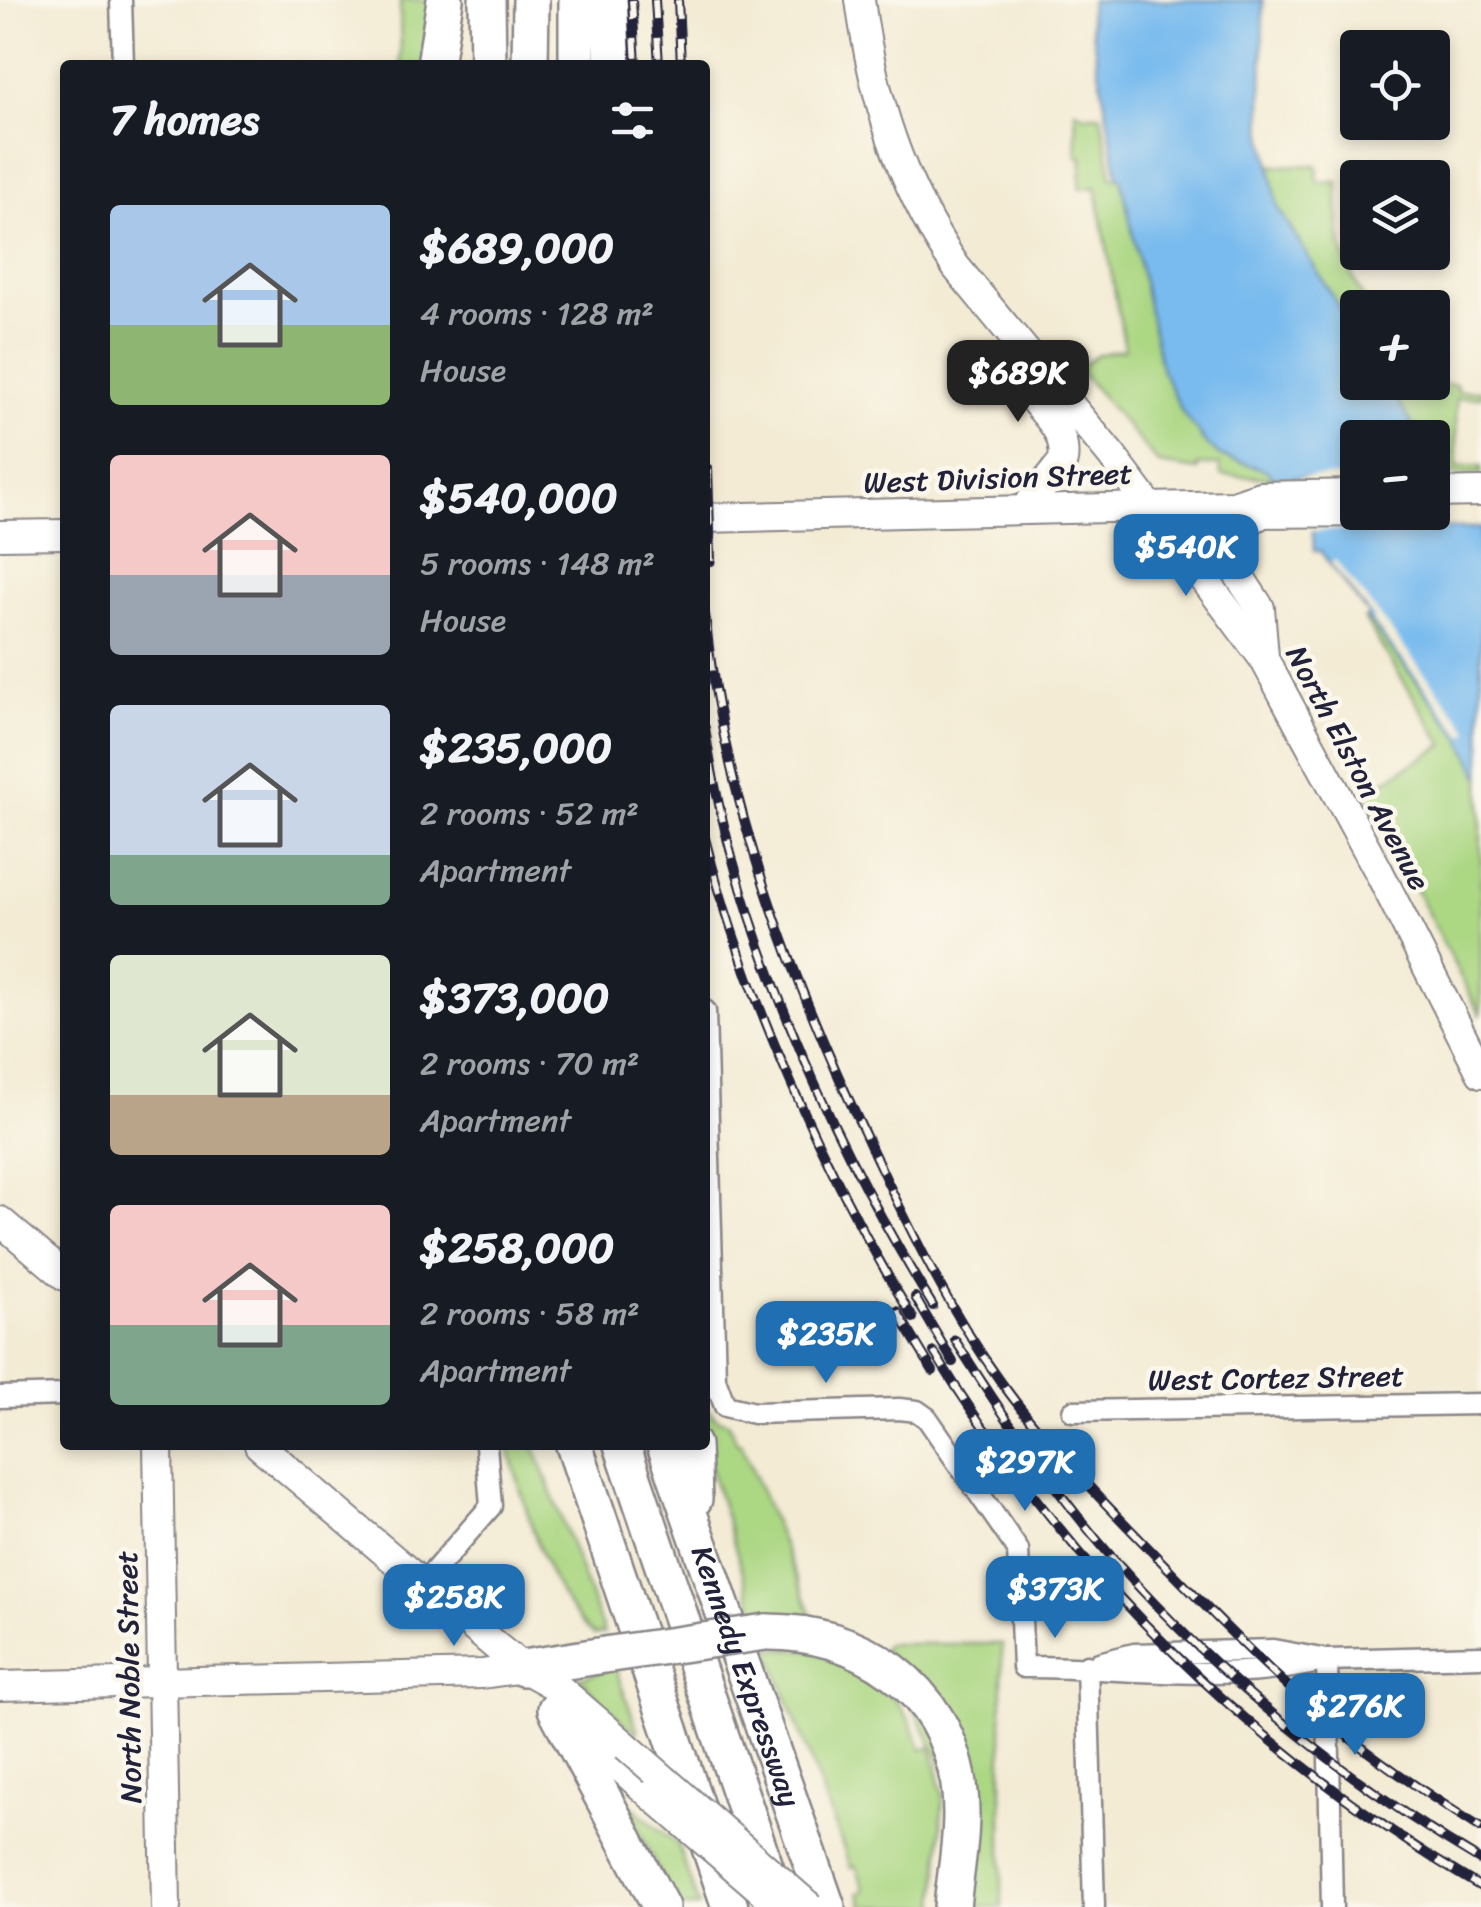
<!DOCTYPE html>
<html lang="en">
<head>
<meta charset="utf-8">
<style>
  :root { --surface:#171b24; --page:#242831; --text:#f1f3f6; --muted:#9ea1a6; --accent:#1f6fb2 }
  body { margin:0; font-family:Sriracha,sans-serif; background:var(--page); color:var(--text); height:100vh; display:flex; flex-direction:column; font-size:38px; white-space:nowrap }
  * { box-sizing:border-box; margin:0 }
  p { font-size:32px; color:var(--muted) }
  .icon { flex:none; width:55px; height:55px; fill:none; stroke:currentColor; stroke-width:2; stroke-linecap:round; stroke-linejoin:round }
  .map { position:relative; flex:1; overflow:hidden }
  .details { position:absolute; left:60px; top:60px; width:650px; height:1390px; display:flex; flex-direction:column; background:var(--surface); border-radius:10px; box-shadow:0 5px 15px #0003 }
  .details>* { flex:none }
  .tools { position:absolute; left:1340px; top:30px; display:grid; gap:20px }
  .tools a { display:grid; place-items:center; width:110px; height:110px; border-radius:10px; background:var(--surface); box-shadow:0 5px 15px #0003; font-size:50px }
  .price { position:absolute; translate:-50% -85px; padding:0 22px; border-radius:20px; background:var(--accent); color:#fff; font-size:32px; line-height:65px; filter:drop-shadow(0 2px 5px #0008) }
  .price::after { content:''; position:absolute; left:50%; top:60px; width:30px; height:22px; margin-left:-15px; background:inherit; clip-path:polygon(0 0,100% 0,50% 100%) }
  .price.current { background:#222; color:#fff }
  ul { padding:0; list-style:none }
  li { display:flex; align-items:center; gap:30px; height:250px; padding:0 50px }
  li span { display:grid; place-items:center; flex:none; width:280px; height:200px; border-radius:10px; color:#555 }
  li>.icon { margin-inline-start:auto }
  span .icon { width:120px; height:120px; fill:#fffc; stroke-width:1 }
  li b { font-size:42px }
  h2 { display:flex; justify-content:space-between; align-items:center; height:120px; padding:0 50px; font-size:42px }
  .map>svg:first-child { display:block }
  .green { fill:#acd783; stroke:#677c5f; stroke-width:2.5 }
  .water { fill:#79bbee; stroke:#4e6e94; stroke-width:2.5 }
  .pier { fill:#f3ebd4 }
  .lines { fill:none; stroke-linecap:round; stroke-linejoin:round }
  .street-casing { stroke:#8a8688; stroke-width:25 }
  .secondary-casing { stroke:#8a8688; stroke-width:32 }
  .highway-casing { stroke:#8a8688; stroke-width:40 }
  .street { stroke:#fff; stroke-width:20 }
  .secondary { stroke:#fff; stroke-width:28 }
  .highway { stroke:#fff; stroke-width:35 }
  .rail-casing { stroke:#22223b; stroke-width:10 }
  .rail { stroke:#fbf7ec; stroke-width:6; stroke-dasharray:19; stroke-linecap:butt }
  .secondary-bridge-casing { stroke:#8a8688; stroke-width:32; stroke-linecap:butt }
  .highway-bridge-casing { stroke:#8a8688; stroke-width:40; stroke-linecap:butt }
  .secondary-bridge { stroke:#fff; stroke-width:28 }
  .highway-bridge { stroke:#fff; stroke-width:35 }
  .labels { text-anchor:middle; stroke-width:9; stroke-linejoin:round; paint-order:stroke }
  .street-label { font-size:30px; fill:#22223b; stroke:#fbf7ec }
</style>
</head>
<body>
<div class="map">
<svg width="1481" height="1907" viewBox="0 0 1481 1907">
  <rect width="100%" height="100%" fill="#fbf7ec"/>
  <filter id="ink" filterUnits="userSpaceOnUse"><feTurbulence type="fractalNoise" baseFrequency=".01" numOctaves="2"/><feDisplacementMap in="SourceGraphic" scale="20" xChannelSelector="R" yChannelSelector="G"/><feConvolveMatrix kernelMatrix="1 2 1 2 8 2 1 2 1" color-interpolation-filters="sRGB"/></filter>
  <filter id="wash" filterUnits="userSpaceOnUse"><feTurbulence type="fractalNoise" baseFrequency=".0048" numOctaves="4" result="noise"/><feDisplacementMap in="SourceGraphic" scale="40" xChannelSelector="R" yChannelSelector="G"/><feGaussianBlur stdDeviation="2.25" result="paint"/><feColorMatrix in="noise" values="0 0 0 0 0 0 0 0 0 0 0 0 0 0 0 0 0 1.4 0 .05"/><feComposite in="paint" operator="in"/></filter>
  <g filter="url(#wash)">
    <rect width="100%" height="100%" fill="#f3ebd4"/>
    <g class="green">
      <path d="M400,0H433L424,65H401Z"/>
      <path d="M1075,110L1085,115H1101L1112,177H1121L1220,456L1266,470L1275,478L1221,475L1220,465H1198V470L1159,464L1078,369L1096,355L1125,349L1096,187L1080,189L1082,157L1077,156Z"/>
      <path d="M1317,165L1318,182H1338C1338,242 1339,254 1368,307L1358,308L1357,336L1278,208L1270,166Z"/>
      <path d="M1386,383H1409L1416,395L1440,385L1456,384L1457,391H1481V397L1456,398L1457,467L1481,466V474H1440L1433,458L1432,438L1420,437Z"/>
      <path d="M1367,618L1460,736L1481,778V1016L1365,792L1444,745L1364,619Z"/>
      <path d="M705,1407L717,1419L728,1422L737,1443H741L812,1615L756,1614L703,1445Z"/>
      <path d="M508,1445H534L604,1633L594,1635C542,1589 527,1509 508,1445Z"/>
      <path d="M886,1644H1002V1907H964L974,1826L883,1648Z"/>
      <path d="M768,1648L811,1650L867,1673L899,1704L910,1721L922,1750L931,1747L943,1794L937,1907H864L859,1893L865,1890L856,1866L851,1867Z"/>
      <path d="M615,1667L638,1731L636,1733C623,1721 591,1694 585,1682L581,1683L576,1679Z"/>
      <path d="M625,1801L678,1845L699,1907H676Z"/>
    </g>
    <path class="water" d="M1091,0H1263L1262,122L1278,208L1357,336L1358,382L1386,383L1420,437L1358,438V512H1432L1433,458L1440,470V528H1481V778L1460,736L1367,618L1368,614L1320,551H1314L1309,477L1275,478L1266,470L1220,456L1201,439L1202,437L1183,414L1161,368L1121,178L1118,177L1089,14Z"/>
    <g class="pier">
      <path d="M1442,474L1443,528L1306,531L1302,477L1357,476L1358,512H1432L1433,475Z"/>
      <path d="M1335,560L1470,731L1464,736L1372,621L1374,619L1331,563Z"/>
    </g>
  </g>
  <g filter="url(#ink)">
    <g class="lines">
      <defs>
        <g id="street">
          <path d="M121,0L123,65"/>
          <path d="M705,1011L715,1379L725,1406L754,1413L899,1409L917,1411L927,1418L1018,1550L1023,1667C1123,1666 1229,1685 1327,1660"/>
          <path d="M0,1397L65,1395"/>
          <path d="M1073,1411L1481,1404"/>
          <path d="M423,1584L491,1506L486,1445"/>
          <path d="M1327,1660L1332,1907"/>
          <path d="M1099,1663L1134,1654L1273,1650L1327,1660L1481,1656"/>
          <path d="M1087,1666L1094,1907"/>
        </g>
        <g id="secondary">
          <path d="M860,0C873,98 900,184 956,267L1112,456L1264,659L1378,870L1481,1073"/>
          <path d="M1020,346C1021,358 1019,375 1024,385C1038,413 1068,426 1063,461L1024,510"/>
          <path d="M1432,493L1481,492"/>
          <path d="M1258,513L1377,512"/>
          <path d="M1261,514L1236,529L1227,545L1230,562L1260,608L1264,657"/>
          <path d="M705,518L1233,505L1260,496L1358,494"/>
          <path d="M0,535L65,534"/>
          <path d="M0,1221L65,1276"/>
          <path d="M158,1445L166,1907"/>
          <path d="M259,1445L498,1648L523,1668L559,1688L626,1746"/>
          <path d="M0,1686L482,1674L523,1668"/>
          <path d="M577,1728L651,1795"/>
        </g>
        <g id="highway">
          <path d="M487,0L488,65"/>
          <path d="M609,0L613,65"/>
          <path d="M435,65L445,0"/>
          <path d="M530,65L531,0"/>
          <path d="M577,65V0"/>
          <path d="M574,1445L730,1907"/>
          <path d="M622,1445L772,1887"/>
          <path id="s1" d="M665,1445L827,1907"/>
          <path d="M692,1445L694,1499"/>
          <path d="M766,1632C860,1631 944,1686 959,1784C965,1824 956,1867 952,1907"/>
          <path d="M523,1668L611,1654"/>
          <path d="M556,1709L661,1907"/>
        </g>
      </defs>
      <use href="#street" class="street-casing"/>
      <use href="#secondary" class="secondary-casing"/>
      <use href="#highway" class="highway-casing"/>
      <use href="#street" class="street"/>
      <use href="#secondary" class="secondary"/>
      <use href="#highway" class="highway"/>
      <defs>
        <g id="rail">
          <path d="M632,0L636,65"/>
          <path d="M655,0L659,65"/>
          <path d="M678,0L681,65"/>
          <path d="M708,469L711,561"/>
          <path d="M705,614C724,803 789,974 870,1145C909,1228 947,1307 1001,1382C1047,1446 1103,1501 1157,1557C1208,1609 1259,1662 1315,1710C1367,1754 1423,1792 1481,1828"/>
          <path d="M705,728C732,921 831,1141 933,1306"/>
          <path d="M705,838C744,995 828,1179 913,1318"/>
          <path d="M915,1297L953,1362"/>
          <path d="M897,1311L933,1371"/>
          <path d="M955,1340C1004,1417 1056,1494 1116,1562C1220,1679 1347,1782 1481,1861"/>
          <path d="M934,1352C1070,1574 1257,1756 1481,1887"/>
        </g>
      </defs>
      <use href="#rail" class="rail-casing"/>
      <use href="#rail" class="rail"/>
      <defs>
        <g id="secondary-bridge">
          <path d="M626,1746L810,1907"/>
          <path d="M651,1795L781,1907"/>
        </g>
        <path id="highway-bridge" d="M611,1654L766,1632"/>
      </defs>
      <use href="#secondary-bridge" class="secondary-bridge-casing"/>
      <use href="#highway-bridge" class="highway-bridge-casing"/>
      <use href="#secondary-bridge" class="secondary-bridge"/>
      <use href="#highway-bridge" class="highway-bridge"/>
    </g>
  </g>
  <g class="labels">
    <g class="street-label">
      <text transform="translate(998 478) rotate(-2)" y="10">West Division Street</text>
      <text transform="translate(1358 768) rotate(62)" y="10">North Elston Avenue</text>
      <text transform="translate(1276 1378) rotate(-1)" y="10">West Cortez Street</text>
      <text dy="10" stroke="none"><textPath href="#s1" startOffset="245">Kennedy Expressway</textPath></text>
      <text transform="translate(129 1677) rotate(-91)" y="10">North Noble Street</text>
    </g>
  </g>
</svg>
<div class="tools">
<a><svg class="icon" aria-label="locate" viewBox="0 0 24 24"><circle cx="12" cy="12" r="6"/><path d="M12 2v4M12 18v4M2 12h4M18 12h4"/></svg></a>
<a><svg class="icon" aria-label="layers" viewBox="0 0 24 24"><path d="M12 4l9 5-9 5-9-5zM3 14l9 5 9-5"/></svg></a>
<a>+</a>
<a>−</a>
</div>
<b class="price current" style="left:1018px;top:425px">$689K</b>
<b class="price" style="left:1186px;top:599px">$540K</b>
<b class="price" style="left:826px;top:1386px">$235K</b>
<b class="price" style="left:1025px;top:1514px">$297K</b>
<b class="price" style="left:1055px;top:1641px">$373K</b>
<b class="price" style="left:454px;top:1649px">$258K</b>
<b class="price" style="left:1355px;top:1758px">$276K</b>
<section class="details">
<h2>7 homes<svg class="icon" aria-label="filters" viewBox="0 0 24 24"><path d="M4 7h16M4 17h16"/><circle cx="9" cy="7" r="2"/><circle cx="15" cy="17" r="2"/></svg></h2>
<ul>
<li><span style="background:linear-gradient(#a9c7e8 60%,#8fb573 0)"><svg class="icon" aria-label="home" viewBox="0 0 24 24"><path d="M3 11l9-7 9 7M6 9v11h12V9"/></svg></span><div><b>$689,000</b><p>4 rooms · 128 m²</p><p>House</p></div></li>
<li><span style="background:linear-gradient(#f6c9c9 60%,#9aa5b1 0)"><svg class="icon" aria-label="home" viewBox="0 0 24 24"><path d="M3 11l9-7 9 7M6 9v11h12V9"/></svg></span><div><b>$540,000</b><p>5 rooms · 148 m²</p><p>House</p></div></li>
<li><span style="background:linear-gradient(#c9d6e8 75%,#7fa58c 0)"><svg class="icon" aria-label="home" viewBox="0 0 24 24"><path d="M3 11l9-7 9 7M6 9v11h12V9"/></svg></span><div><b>$235,000</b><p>2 rooms · 52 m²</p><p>Apartment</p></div></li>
<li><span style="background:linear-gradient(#dfe7d0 70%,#b9a48a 0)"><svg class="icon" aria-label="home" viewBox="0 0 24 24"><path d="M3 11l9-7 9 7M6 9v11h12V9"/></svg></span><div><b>$373,000</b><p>2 rooms · 70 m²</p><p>Apartment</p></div></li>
<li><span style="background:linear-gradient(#f6c9c9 60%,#7fa58c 0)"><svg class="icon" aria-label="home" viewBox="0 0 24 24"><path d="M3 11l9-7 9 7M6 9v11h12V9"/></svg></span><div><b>$258,000</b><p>2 rooms · 58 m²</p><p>Apartment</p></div></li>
</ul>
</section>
</div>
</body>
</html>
